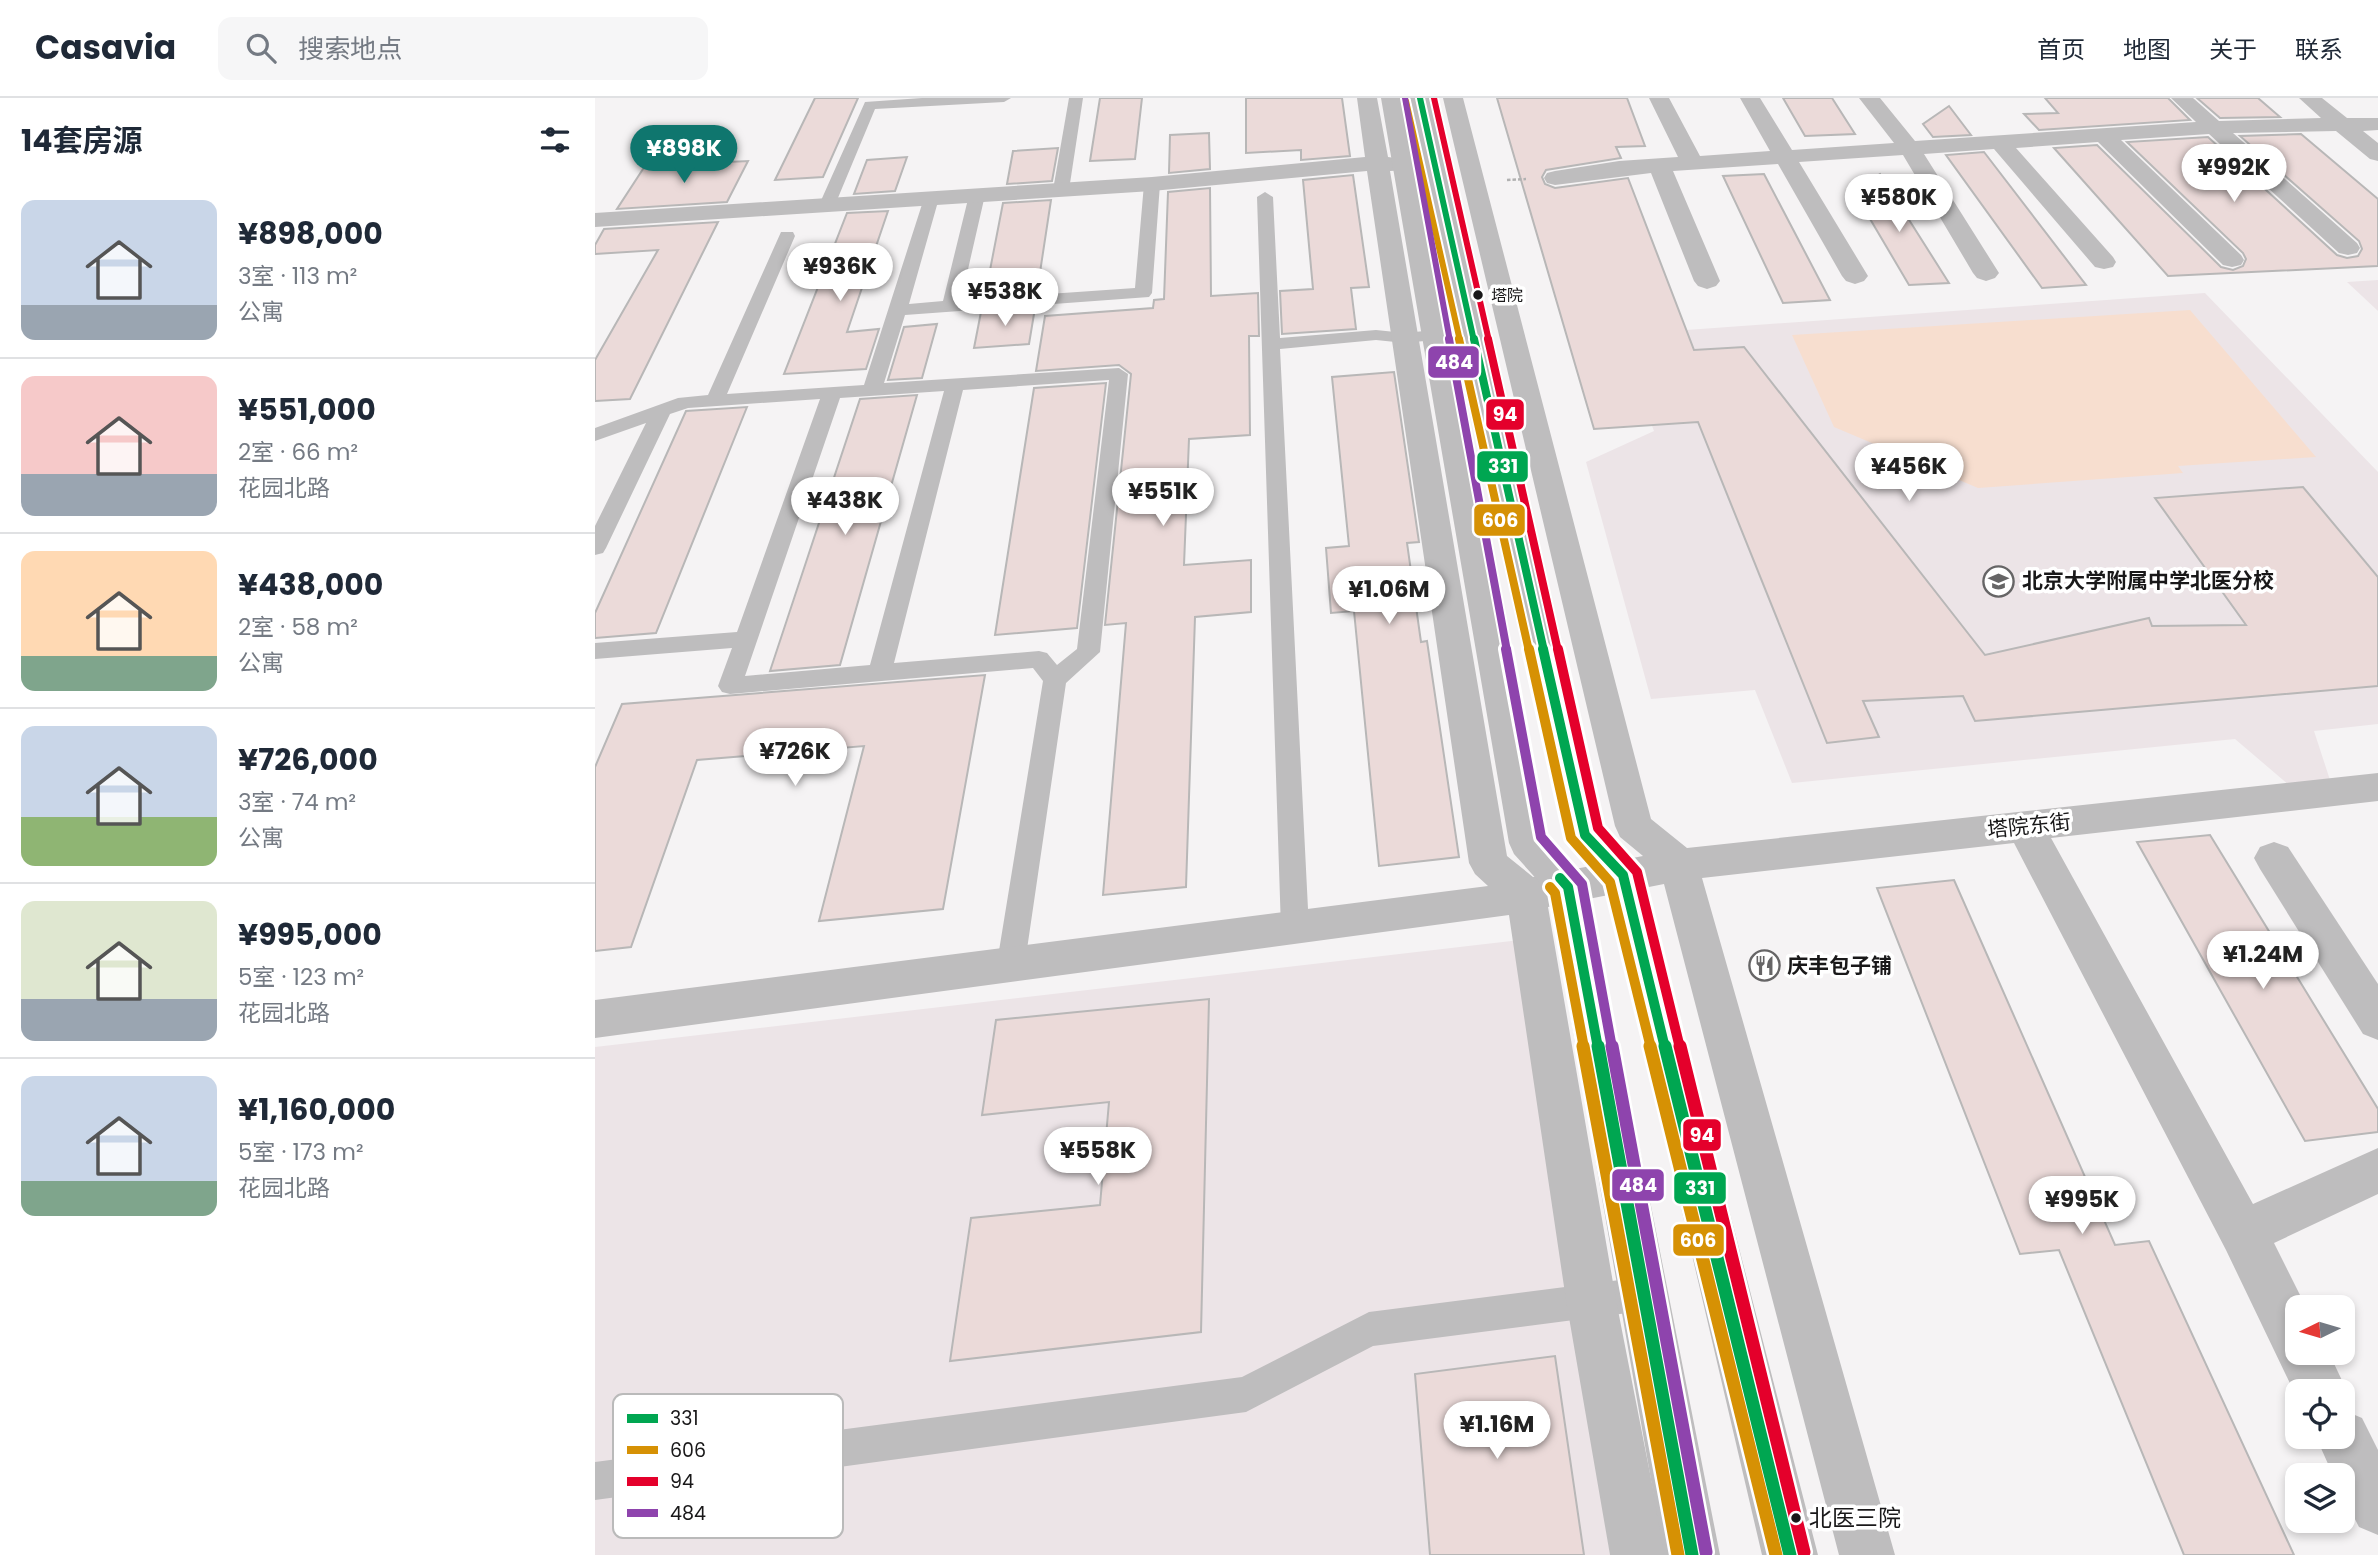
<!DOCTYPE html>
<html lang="zh">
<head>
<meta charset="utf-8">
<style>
  :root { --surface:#fff; --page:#f6f6f7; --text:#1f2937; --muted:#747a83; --line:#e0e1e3; --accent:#0f766e }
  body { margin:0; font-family:Poppins,"Noto Sans SC",sans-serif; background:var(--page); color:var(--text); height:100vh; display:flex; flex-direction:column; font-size:26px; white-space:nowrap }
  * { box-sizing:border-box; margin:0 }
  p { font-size:23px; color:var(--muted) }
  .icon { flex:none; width:38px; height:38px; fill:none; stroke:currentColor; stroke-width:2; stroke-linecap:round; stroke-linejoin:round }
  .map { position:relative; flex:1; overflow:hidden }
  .details { display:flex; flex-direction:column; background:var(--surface); width:595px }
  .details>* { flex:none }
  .needle { width:46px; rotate:265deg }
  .fabs { position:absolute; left:1690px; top:1197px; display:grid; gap:14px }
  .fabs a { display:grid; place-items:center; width:70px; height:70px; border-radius:14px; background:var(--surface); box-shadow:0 4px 10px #0003; font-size:35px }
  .price { position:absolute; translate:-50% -60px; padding:0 16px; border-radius:24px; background:#fff; color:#222; font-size:23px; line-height:46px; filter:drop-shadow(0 2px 4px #0008) }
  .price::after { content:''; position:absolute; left:50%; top:42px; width:21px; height:16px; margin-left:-10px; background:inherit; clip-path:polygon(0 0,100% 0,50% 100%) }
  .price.active { background:var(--accent); color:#fff }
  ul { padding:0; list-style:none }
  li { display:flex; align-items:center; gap:21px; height:175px; padding:0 21px }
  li+li { border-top:2px solid var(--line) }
  li span { display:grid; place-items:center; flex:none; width:196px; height:140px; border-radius:14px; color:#555 }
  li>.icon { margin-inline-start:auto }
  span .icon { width:84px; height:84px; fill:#fffc; stroke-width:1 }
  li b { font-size:30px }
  h2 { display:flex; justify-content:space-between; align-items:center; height:84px; padding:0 21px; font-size:30px }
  header { display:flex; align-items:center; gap:42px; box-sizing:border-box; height:98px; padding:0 35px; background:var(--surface); border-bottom:2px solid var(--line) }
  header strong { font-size:33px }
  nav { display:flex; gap:38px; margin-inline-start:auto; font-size:24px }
  .search { width:490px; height:63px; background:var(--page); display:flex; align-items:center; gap:18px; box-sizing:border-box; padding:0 24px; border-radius:14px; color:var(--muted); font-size:26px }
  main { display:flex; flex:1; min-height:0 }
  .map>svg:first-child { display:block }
  .built { fill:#ece4e7 }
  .green { fill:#f7decf }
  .building { fill:#ebdad9; stroke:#b8b7b7; stroke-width:2 }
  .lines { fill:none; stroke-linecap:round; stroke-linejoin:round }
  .path { stroke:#b1b1b1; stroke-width:2.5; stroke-dasharray:3.5 2; stroke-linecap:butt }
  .service { fill:#bebdbe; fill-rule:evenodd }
  .minor { fill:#bebdbe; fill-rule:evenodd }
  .tertiary { fill:#bebdbe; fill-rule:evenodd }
  .bus-1-far3-casing { stroke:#fff; stroke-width:10 }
  .bus-1-far2-casing { stroke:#fff; stroke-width:12 }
  .bus-1-far1-casing { stroke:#fff; stroke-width:16 }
  .bus-1-casing { stroke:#fff; stroke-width:18 }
  .bus-2-far3-casing { stroke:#fff; stroke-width:10 }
  .bus-2-far2-casing { stroke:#fff; stroke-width:12 }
  .bus-2-far1-casing { stroke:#fff; stroke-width:16 }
  .bus-2-casing { stroke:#fff; stroke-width:18 }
  .bus-3-far3-casing { stroke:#fff; stroke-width:10 }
  .bus-3-far2-casing { stroke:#fff; stroke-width:12 }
  .bus-3-far1-casing { stroke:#fff; stroke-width:16 }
  .bus-3-casing { stroke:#fff; stroke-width:18 }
  .bus-4-far3-casing { stroke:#fff; stroke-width:10 }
  .bus-4-far2-casing { stroke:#fff; stroke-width:12 }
  .bus-4-far1-casing { stroke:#fff; stroke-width:16 }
  .bus-4-casing { stroke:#fff; stroke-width:18 }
  .bus-1-far3 { stroke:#00a651; stroke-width:6 }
  .bus-1-far2 { stroke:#00a651; stroke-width:8 }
  .bus-1-far1 { stroke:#00a651; stroke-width:10 }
  .bus-1 { stroke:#00a651; stroke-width:13 }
  .bus-2-far3 { stroke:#d69104; stroke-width:6 }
  .bus-2-far2 { stroke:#d69104; stroke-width:8 }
  .bus-2-far1 { stroke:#d69104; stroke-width:10 }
  .bus-2 { stroke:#d69104; stroke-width:13 }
  .bus-3-far3 { stroke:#e4002b; stroke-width:6 }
  .bus-3-far2 { stroke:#e4002b; stroke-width:8 }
  .bus-3-far1 { stroke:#e4002b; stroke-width:10 }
  .bus-3 { stroke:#e4002b; stroke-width:13 }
  .bus-4-far3 { stroke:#8e44ad; stroke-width:6 }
  .bus-4-far2 { stroke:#8e44ad; stroke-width:8 }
  .bus-4-far1 { stroke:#8e44ad; stroke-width:10 }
  .bus-4 { stroke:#8e44ad; stroke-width:13 }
  .bus-dot { fill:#191819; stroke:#fff; stroke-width:2.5 }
  .labels { text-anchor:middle; stroke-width:7; stroke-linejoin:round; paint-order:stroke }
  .far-bus-label { font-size:16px; fill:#191819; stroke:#fff; text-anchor:start }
  .poi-label { font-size:21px; font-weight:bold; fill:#191819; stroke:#fff; text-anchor:start }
  .street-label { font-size:21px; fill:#191819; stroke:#fff }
  .near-bus-label { font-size:23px; fill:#191819; stroke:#fff; text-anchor:start }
  .key { fill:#fff; stroke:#bababa; stroke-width:2 }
  .key-label { font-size:19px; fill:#191819 }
  .line-badge { stroke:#fff; stroke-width:2.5 }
  .badge-label { font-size:19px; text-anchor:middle; font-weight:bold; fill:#fff }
</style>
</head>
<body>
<header>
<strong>Casavia</strong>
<div class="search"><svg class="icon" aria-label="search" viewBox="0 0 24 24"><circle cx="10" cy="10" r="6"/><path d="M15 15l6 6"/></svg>搜索地点</div>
<nav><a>首页</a><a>地图</a><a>关于</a><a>联系</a></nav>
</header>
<main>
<section class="details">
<h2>14套房源<svg class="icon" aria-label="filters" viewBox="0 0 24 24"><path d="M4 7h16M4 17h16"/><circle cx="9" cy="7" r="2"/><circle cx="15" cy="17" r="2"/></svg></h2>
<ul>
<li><span style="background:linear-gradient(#c9d6e8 75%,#9aa5b1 0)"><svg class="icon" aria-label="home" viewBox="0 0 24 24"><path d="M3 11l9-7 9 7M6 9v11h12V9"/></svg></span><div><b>¥898,000</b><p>3室 · 113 m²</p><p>公寓</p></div></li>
<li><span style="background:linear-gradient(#f6c9c9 70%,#9aa5b1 0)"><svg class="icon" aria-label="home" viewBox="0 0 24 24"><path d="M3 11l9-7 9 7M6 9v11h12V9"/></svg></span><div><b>¥551,000</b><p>2室 · 66 m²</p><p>花园北路</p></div></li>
<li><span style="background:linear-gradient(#ffd9b3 75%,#7fa58c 0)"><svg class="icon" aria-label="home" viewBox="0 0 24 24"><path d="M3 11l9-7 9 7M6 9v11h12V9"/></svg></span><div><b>¥438,000</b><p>2室 · 58 m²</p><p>公寓</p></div></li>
<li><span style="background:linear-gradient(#c9d6e8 65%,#8fb573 0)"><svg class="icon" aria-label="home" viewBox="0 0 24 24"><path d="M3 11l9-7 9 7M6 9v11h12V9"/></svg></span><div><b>¥726,000</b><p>3室 · 74 m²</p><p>公寓</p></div></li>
<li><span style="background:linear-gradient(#dfe7d0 70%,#9aa5b1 0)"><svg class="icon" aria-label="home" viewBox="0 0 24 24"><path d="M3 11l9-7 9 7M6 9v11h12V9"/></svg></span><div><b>¥995,000</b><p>5室 · 123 m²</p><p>花园北路</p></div></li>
<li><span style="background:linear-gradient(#c9d6e8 75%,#7fa58c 0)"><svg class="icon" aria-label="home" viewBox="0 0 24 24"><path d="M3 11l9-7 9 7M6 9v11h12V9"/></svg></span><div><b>¥1,160,000</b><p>5室 · 173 m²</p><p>花园北路</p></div></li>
</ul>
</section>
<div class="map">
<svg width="1783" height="1457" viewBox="0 0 1783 1457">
  <rect width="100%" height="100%" fill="#f5f3f4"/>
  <g class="built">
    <path d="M1783,182V213L1752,184Z"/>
    <path d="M1610,195L1783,374V626L1719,633L1735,682L1694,687L1640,641L1197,685L1160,592L1056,601L991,364L1059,333L1022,237Z"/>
    <path d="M925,842L1015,1457H0V949Z"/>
  </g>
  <path class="green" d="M1595,212L1721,359L1583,368L1588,375L1383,390L1239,329L1197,237Z"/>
  <g class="building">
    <path d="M220,0H263L228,79L180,82Z"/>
    <path d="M505,0H547L540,61L495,63Z"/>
    <path d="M651,0H747L755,58L706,62V52L651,55Z"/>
    <path d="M902,0H1032L1050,48L1021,49L1026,60L951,72L947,79L950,86L960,90L1033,80L1099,252L1149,249L1390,557L1554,520L1557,528L1651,527L1560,400L1708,389L1783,479V588L1380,623L1368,598L1268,603L1284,639L1232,645L1103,324L999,331Z"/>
    <path d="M1188,0H1237L1260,36L1210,38Z"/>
    <path d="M1450,0H1573L1595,22L1444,32L1429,16L1463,15Z"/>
    <path d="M1602,0H1663L1685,19L1625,20Z"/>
    <path d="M1354,8L1376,37L1338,39L1328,26Z"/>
    <path d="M614,35L615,71L574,75L575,37Z"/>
    <path d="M1706,36L1783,101V168L1573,178L1459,50L1502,47L1626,169L1638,172L1648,168L1651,161L1648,155L1532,44L1613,39L1742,157L1752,160L1763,158L1767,151L1764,143L1645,38Z"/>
    <path d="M463,50L457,83L412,86L418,53Z"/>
    <path d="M1389,54L1491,187L1447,190L1351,57Z"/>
    <path d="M312,59L300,93L259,96L272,62Z"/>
    <path d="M153,63L132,104L22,111L50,68Z"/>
    <path d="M1169,76L1235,202L1188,205L1128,78Z"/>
    <path d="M1285,76L1354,185L1314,187L1258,92Z"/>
    <path d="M758,77L774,189L756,190L761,231L687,236L685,193L718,191L708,82Z"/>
    <path d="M615,90L616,198L663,195L664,238H654L655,337L594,341L589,467L656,462V514L600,519L591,789L508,797L531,525L510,527L536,276L524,267L441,273L450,218L558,210L559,202L569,201L573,94Z"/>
    <path d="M456,102L442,194L390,198L408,105Z"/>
    <path d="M293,113L252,234L284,231L271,271L189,276L252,115Z"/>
    <path d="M123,124L35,301L0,303V262L63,152L0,156V147L9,131Z"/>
    <path d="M440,210L434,246L379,250L386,214Z"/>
    <path d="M342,226L327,280L293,282L309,229Z"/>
    <path d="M799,274L824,444L812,445L826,544L832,543L864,759L784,768L759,513L736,515L731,450L754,448L737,279Z"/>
    <path d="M511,285L482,530L400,537L439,290Z"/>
    <path d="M322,297L245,567L175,573L265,301Z"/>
    <path d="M152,309L61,535L0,540V515L91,313Z"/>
    <path d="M390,577L348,811L224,823L269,648L102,662L36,849L0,853V669L27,606Z"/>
    <path d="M1615,737L1783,1011V1034L1710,1043L1542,744Z"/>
    <path d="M1359,782L1520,1147L1554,1143L1699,1457H1589L1464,1152L1425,1156L1282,790Z"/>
    <path d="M614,901L606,1234L355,1263L376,1120L505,1107L514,1004L387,1017L401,922Z"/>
    <path d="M960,1258L989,1457H835L820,1276Z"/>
  </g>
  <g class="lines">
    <path class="path" d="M912,82L931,81"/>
    <g class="service">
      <path d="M327,0H416L409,4L280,11L240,107L238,110H226L224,107L270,4Z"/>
      <path d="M474,0H488L474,92L466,97L458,92Z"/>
      <path d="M557,81L565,86L557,195L554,199L310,217L289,285L524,270L533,276L505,554L471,585L430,865L426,874L416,877L406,874L402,865L448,583L438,570L135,596L127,594L123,588L137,550L0,561V545L142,534L225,301L93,310L75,316L11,450L8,455L0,457V428L51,325L0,343V330L83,300L113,297L186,134H198L200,138L132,296L269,287L330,97L336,95L344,100L314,206L348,203L374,97L382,92L390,97L366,202L540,190L549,86ZM514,282L482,551L462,567L452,555L444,553L299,565L368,292ZM349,293L275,567L150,578L245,300Z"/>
      <path d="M670,94L678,99L685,240L781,232L810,235L839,232L848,237L839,242L810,245L781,242L685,251L714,831L710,839L700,843L690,839L686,831L662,99Z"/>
      <path d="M1048,1179L1060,1184L1065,1196L1060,1208L1048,1213L778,1248L651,1314L0,1402V1364L647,1279L774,1214Z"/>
    </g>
    <g class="minor">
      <path d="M762,0H782L793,59L814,62L817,67L814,72L795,73L912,758L938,779L1048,758L1025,739L1020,728L848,0H868L1056,721L1092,750L1783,675V703L1456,740L1658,1106L1783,1050V1096L1679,1145L1711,1209H1703V1255H1734L1752,1293L1748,1302V1293H1703V1302L1631,1152L1419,745L1107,780L1300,1457H1244L1069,786L953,809L1021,1202L1071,1457H1015L971,1202L914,817L0,940V902L893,788L880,776L874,765L772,73L557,93L0,129V115L557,79L770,59Z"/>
      <path d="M1054,0H1074L1105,58L1175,53L1145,0H1165L1197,52L1299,45L1264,0H1285L1320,43L1601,24L1576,0H1598L1624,23L1726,20L1704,0H1727L1752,20H1783V32L1768,33L1783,45V63L1775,61L1741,33L1638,35L1762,145L1765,150L1762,155L1753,157L1744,155L1614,36L1526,42L1646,157L1649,162L1646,167L1637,169L1628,167L1503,44L1421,50L1518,159L1521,164L1518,169L1509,171L1500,169L1399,51L1329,56L1404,175L1400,180L1391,183L1382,180L1378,175L1308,57L1204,64L1273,178L1269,183L1260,186L1251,183L1247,178L1183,66L1078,73L1125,183L1121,188L1112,191L1103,188L1099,183L1056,75L960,87L952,85L949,80L952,75L960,73L1024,63L1083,59Z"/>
      <path d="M1679,744L1693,749L1783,886V942L1768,936L1665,771L1659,760L1665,749Z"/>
      <path d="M1748,1312L1767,1320L1783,1352V1437L1764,1429L1748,1398V1377H1738L1721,1339H1748Z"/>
    </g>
    <g class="tertiary">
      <path d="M786,0H806L951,739L987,778L993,789L1125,1457H1069L954,795L919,756L914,745Z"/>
      <path d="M815,0H835L1008,731L1042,766L1048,777L1223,1457H1167L1010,784L976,748L971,737Z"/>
    </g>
    <defs>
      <path id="bus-1-far3" d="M825,0L879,243"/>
      <path id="bus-1-far2" d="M879,241L949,553"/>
      <g id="bus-1-far1">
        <path d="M948,551L990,737L1028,777L1070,950"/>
        <path d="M965,780L973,789L1003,950"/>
      </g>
      <g id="bus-1">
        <path d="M1003,948L1097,1457"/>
        <path d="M1070,948L1195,1457"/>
      </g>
      <path id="bus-2-far3" d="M811,3L865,243"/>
      <path id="bus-2-far2" d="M864,241L934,553"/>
      <g id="bus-2-far1">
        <path d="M934,551L976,740L1015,784L1056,950"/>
        <path d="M955,789L960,795L989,950"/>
      </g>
      <g id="bus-2">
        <path d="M988,948L1083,1457"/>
        <path d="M1055,948L1181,1457"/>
      </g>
      <path id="bus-3-far3" d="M839,0L894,243"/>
      <path id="bus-3-far2" d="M893,241L963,553"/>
      <path id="bus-3-far1" d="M963,551L1003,730L1042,774L1085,950"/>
      <path id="bus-3" d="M1085,948L1209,1454"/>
      <path id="bus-4-far3" d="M810,0L855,243"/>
      <path id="bus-4-far2" d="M854,241L912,553"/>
      <path id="bus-4-far1" d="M911,551L946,739L987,786L1017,950"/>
      <path id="bus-4" d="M1017,948L1111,1454"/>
    </defs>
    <use href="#bus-1-far3" class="bus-1-far3-casing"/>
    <use href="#bus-1-far2" class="bus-1-far2-casing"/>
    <use href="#bus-1-far1" class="bus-1-far1-casing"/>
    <use href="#bus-1" class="bus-1-casing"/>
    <use href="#bus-2-far3" class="bus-2-far3-casing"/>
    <use href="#bus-2-far2" class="bus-2-far2-casing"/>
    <use href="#bus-2-far1" class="bus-2-far1-casing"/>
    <use href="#bus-2" class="bus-2-casing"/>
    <use href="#bus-3-far3" class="bus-3-far3-casing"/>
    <use href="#bus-3-far2" class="bus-3-far2-casing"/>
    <use href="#bus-3-far1" class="bus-3-far1-casing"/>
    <use href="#bus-3" class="bus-3-casing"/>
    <use href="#bus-4-far3" class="bus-4-far3-casing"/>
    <use href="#bus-4-far2" class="bus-4-far2-casing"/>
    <use href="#bus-4-far1" class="bus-4-far1-casing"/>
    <use href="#bus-4" class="bus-4-casing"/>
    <use href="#bus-1-far3" class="bus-1-far3"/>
    <use href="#bus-1-far2" class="bus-1-far2"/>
    <use href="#bus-1-far1" class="bus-1-far1"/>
    <use href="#bus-1" class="bus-1"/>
    <use href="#bus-2-far3" class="bus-2-far3"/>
    <use href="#bus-2-far2" class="bus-2-far2"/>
    <use href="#bus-2-far1" class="bus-2-far1"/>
    <use href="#bus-2" class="bus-2"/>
    <use href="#bus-3-far3" class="bus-3-far3"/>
    <use href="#bus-3-far2" class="bus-3-far2"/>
    <use href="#bus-3-far1" class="bus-3-far1"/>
    <use href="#bus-3" class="bus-3"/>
    <use href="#bus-4-far3" class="bus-4-far3"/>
    <use href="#bus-4-far2" class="bus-4-far2"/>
    <use href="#bus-4-far1" class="bus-4-far1"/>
    <use href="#bus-4" class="bus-4"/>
  </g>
  <defs>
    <symbol id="school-ring" viewBox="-11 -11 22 22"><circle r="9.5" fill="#fff" stroke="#666566" stroke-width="1.5"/><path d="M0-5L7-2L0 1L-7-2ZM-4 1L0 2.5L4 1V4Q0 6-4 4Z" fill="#666566"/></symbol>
    <symbol id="restaurant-ring" viewBox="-11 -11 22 22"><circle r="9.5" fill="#fff" stroke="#666566" stroke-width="1.5"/><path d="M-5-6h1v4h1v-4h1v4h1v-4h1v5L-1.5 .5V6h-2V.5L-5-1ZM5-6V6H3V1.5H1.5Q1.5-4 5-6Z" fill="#666566"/></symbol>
  </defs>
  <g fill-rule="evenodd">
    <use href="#school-ring" x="1386" y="466" width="35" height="35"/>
    <use href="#restaurant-ring" x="1152" y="850" width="35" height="35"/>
  </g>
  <g class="bus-dot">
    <circle cx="883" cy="197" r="6"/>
    <circle cx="1201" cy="1420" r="6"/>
  </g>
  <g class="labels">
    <g class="far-bus-label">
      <text x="896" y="203">塔院</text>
    </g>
    <g class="poi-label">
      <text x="1427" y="490">北京大学附属中学北医分校</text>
      <text x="1192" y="875">庆丰包子铺</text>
    </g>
    <g class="street-label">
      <text transform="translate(1434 728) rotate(-6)" y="7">塔院东街</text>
    </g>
    <g class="near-bus-label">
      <text x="1214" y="1428">北医三院</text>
    </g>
  </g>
  <rect x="18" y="1296" width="230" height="144" rx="10" class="key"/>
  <rect x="32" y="1316" width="31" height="9" fill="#00a651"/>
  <rect x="32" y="1348" width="31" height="8" fill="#d69104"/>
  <rect x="32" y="1379" width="31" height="9" fill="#e4002b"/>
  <rect x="32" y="1411" width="31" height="8" fill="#8e44ad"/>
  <g class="key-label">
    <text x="75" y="1327">331</text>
    <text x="75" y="1359">606</text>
    <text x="75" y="1390">94</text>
    <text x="75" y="1422">484</text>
  </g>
  <g class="line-badge">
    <rect x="832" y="247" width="53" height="34" rx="7" fill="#8e44ad"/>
    <rect x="890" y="300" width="40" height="33" rx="7" fill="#e4002b"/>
    <rect x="881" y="352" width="53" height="33" rx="7" fill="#00a651"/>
    <rect x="878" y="405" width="53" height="34" rx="7" fill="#d69104"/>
    <rect x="1087" y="1020" width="40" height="34" rx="7" fill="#e4002b"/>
    <rect x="1016" y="1070" width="54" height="34" rx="7" fill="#8e44ad"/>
    <rect x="1078" y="1073" width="54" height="34" rx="7" fill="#00a651"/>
    <rect x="1077" y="1125" width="53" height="34" rx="7" fill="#d69104"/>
  </g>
  <g class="badge-label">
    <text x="859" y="271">484</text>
    <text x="910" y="323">94</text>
    <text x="908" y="375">331</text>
    <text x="905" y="429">606</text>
    <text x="1107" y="1044">94</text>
    <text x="1043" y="1094">484</text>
    <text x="1105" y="1097">331</text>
    <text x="1103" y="1149">606</text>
  </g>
</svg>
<div class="fabs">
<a><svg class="needle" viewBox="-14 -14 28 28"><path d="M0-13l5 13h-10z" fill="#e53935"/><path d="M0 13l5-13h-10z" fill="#747a83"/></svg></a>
<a><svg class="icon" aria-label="locate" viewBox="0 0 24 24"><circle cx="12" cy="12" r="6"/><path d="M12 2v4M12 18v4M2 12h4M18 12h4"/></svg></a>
<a><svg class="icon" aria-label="layers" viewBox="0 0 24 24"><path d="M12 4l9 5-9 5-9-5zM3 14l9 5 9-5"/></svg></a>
</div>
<b class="price active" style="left:89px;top:87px">¥898K</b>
<b class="price" style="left:1639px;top:106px">¥992K</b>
<b class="price" style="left:1304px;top:136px">¥580K</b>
<b class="price" style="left:245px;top:205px">¥936K</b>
<b class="price" style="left:410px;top:230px">¥538K</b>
<b class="price" style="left:1314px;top:405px">¥456K</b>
<b class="price" style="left:568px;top:430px">¥551K</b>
<b class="price" style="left:250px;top:439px">¥438K</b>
<b class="price" style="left:794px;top:528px">¥1.06M</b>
<b class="price" style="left:200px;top:690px">¥726K</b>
<b class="price" style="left:1668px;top:893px">¥1.24M</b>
<b class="price" style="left:503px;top:1089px">¥558K</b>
<b class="price" style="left:1487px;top:1138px">¥995K</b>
<b class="price" style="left:902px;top:1363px">¥1.16M</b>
</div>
</main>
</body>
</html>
